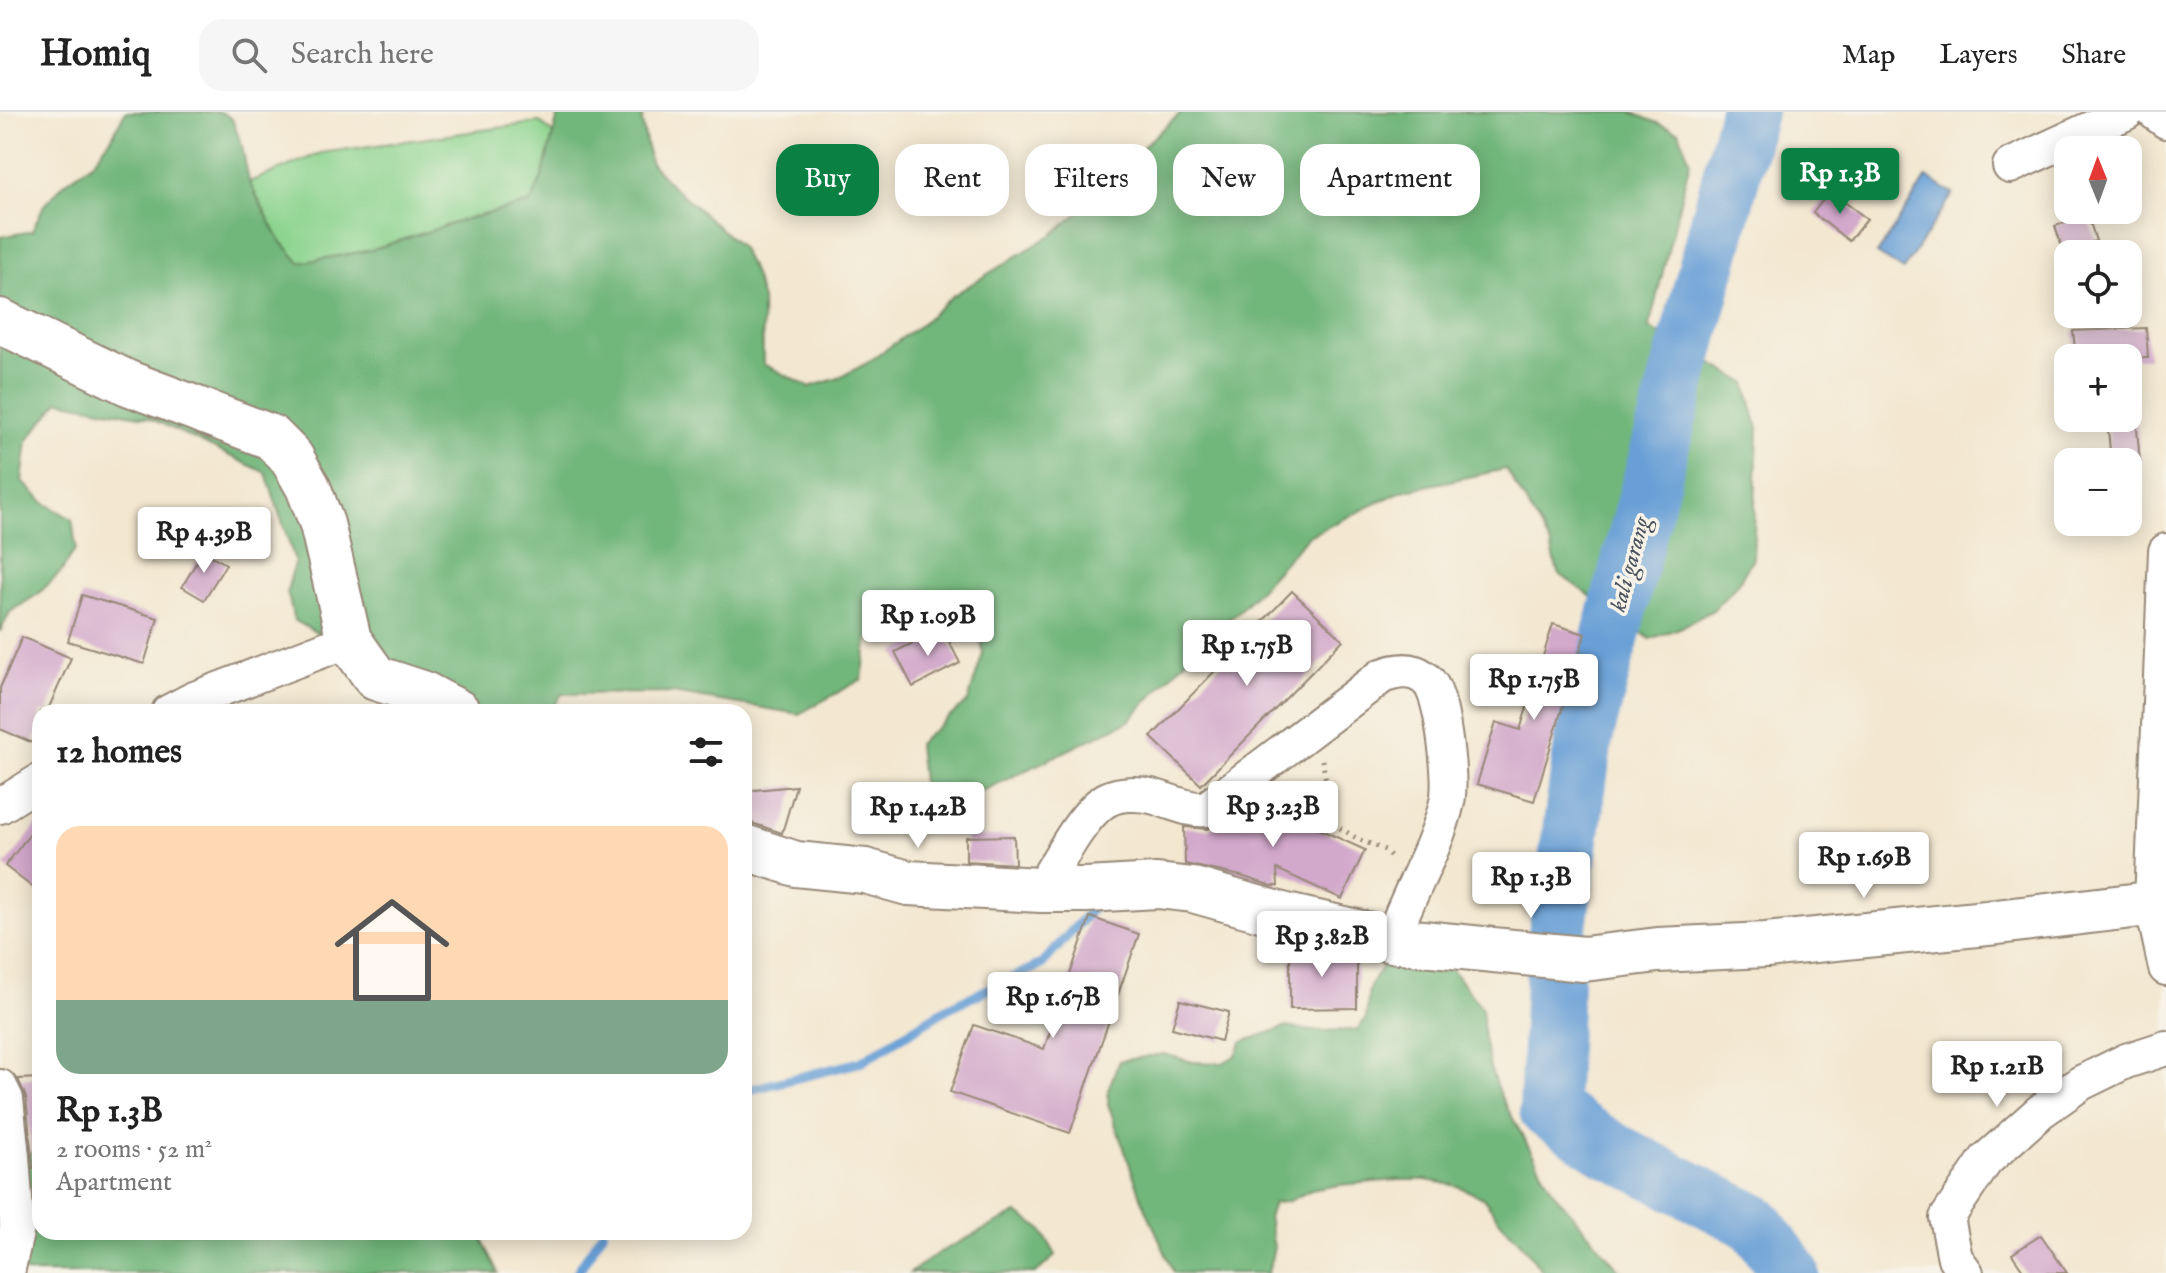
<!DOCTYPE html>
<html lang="en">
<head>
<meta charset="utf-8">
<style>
  :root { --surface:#fff; --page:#f6f6f6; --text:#222; --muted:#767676; --line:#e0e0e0; --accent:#0b8043 }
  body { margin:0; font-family:"IM FELL English",serif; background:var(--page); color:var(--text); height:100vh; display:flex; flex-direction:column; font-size:30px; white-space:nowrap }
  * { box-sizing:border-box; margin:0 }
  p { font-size:26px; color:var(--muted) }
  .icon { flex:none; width:44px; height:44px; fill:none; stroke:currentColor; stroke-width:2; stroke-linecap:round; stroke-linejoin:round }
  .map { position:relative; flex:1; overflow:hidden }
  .side { position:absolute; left:32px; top:592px; width:720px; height:536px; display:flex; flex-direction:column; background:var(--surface); border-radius:24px; box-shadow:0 4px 20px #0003 }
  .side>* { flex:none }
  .guide { position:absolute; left:776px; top:32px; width:760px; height:72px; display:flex; gap:16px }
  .needle { width:52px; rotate:359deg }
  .buttons { position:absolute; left:2054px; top:24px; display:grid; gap:16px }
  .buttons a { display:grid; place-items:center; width:88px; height:88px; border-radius:16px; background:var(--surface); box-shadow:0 4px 20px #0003; font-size:40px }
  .price { position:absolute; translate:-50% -68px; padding:0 18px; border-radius:8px; background:#fff; color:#222; font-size:26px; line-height:52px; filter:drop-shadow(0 2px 4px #0008) }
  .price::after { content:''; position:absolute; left:50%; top:48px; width:24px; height:18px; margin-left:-12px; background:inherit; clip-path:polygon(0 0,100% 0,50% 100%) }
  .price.current { background:var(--accent); color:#fff }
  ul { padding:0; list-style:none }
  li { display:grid; align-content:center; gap:16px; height:424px; padding:0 24px }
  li+li { border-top:2px solid var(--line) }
  li span { display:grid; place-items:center; height:248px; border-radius:24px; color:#555 }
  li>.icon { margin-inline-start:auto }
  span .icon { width:144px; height:144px; fill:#fffc; stroke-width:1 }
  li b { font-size:34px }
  h2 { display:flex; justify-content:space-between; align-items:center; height:96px; padding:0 24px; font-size:34px }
  .tag { padding:0 28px; border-radius:24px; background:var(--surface); box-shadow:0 4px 20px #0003; font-size:28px; line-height:72px }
  .tag.current { background:var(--accent); color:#fff }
  header { display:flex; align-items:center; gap:48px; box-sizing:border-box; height:112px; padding:0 40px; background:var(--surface); border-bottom:2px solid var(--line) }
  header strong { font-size:38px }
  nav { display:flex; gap:44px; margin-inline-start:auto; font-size:28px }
  .search { width:560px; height:72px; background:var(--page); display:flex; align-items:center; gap:20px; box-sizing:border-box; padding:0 28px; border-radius:24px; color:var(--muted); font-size:30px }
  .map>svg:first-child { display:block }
  .green { fill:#8cd48f; stroke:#647f56; stroke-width:2 }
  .forest { fill:#71b67a; stroke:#56704c; stroke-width:2 }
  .water { fill:#679fd6; stroke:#51647a; stroke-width:2 }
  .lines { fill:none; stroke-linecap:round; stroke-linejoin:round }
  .stream { stroke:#679fd6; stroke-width:10 }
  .river { stroke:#679fd6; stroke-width:58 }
  .building { fill:#d2a8cb }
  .minor-casing { stroke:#978877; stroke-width:38 }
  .tertiary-casing { stroke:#978877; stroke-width:48 }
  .path { stroke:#978877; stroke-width:5; stroke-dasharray:2 6; stroke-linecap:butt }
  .minor { stroke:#fff; stroke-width:34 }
  .tertiary { stroke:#fff; stroke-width:44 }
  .labels { text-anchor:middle; stroke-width:7; stroke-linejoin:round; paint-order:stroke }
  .water-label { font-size:24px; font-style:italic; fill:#4a535e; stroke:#f7f3e8 }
</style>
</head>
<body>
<header>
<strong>Homiq</strong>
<div class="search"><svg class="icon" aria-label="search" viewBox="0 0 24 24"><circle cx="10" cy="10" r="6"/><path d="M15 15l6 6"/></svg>Search here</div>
<nav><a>Map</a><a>Layers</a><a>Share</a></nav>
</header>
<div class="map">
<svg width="2166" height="1161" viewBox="0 0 2166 1161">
  <rect width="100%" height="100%" fill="#f7f3e8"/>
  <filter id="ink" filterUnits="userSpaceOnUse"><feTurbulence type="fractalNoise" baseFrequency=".0125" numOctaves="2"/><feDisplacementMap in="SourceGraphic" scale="16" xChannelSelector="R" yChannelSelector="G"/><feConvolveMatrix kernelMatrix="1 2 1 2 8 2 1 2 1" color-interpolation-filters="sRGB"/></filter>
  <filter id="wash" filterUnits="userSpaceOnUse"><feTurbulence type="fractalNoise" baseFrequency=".006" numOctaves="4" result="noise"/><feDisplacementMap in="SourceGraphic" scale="32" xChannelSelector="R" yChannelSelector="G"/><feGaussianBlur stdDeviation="1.8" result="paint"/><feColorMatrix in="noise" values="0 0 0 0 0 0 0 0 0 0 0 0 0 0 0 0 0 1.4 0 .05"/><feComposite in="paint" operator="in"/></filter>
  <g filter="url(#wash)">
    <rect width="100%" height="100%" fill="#f3e7d0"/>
    <path class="green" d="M540,10L553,22L542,65L531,91L467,107L371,138L300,151L279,127L249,70L321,41Z"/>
    <g class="forest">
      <path d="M125,0H221L232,7L242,34L249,70L279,127L300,151L371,138L467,107L531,91L542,65L559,0H643L642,10L650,50L670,72L740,134L753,160L762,188L763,252L809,275L839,266L867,251L920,213L952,184L1053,122L1086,94L1129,47L1182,0H1631L1679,20L1690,49L1649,216L1746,271L1758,316L1753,446L1738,472L1713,498L1680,516L1650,527L1558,461L1551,433L1506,357L1402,379L1308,424L1245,493L1198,535L1129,609L951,694L924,688L918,632L968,589L983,541L978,511L953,495L924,500L868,525L862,567L799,602L672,581L562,582L550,600H393L394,597L380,556L294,508L287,479L295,449L266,361L150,306L59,289L27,329L22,369L43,390L72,407L76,436L61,460L38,482L10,500L0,520V125L32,119L44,93L65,71L92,51L112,25Z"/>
      <path d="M1395,846L1446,850L1482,896L1484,926L1490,956L1500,983L1554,1081L1616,1154L1624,1161H1544L1521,1131L1501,1110L1483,1086L1458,1074L1426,1068H1398L1339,1073L1311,1078L1289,1089L1273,1092L1268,1105L1274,1135L1268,1161H1174L1143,1090L1108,992V978L1119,949L1164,942L1193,950L1223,951L1236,943L1242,930L1285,915L1313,919L1357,918L1366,906L1369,878L1375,865L1383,853Z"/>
      <path d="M40,1039V1120H479L498,1161H30L0,1151V1046Z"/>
      <path d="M1017,1101L1041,1117L1056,1143L1036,1161H910L938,1141Z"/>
    </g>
    <path class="water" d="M1927,65L1953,82L1903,158L1877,142Z"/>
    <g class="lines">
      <g class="stream">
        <path d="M744,979L861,950L948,896L1042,852L1098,790"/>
        <path d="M577,1161L603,1120"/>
      </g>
      <path class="river" d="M1748,0L1584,626L1556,829L1548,998L1611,1038L1755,1111L1791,1161"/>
    </g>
    <g id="blocks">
      <g class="building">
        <path d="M1830,79L1867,107L1849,129L1813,101Z"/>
        <path d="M2088,104L2096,129L2063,139L2055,114Z"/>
        <path d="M2146,216L2148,246H2076L2073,219Z"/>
        <path d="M2107,306H2136L2140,350H2111Z"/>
        <path d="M203,439L226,452L204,488L182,475Z"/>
        <path d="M1292,479L1343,528L1201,673L1151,625Z"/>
        <path d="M82,483L158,506L144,552L68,529Z"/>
        <path d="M1553,512L1585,522L1534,689L1477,672L1496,610L1520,618Z"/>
        <path d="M942,516L960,551L913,575L895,540Z"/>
        <path d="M22,525L71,546L47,600H40V615L33,631L0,617V576Z"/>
        <path d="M796,674L782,721L752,711H744V679Z"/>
        <path d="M1277,688V698L1365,738L1342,787L1277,757L1278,774H1272L1241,764L1185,752L1184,715L1207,717L1218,713L1227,707L1236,706L1232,702L1249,690Z"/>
        <path d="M40,709V781L5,754Z"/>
        <path d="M1014,724L1015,752L966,749V725Z"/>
        <path d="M1090,805L1139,822L1070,1021L950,980L974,913L1044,937Z"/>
        <path d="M1290,831L1357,846V896L1290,897Z"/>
        <path d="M1180,888L1229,900L1221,929L1172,916Z"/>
        <path d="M40,966V1056H33L26,985L18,967Z"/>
        <path d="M2041,1123L2067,1161H2025L2012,1142Z"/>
      </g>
    </g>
  </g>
  <g filter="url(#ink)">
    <use href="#blocks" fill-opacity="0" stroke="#978877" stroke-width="2"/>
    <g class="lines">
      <defs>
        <g id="minor">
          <path d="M2154,0L2166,9"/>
          <path d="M2010,54L2127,0"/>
          <path d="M2166,439L2152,791L2166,856"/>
          <path d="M169,600L192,588L349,528"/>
          <path d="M0,694L40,669"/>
          <path d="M1041,778C1056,754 1083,699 1108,687C1120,681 1138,681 1151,684C1169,688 1187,699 1206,697L1382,564C1395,559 1411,556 1423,565C1428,568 1432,574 1434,579C1443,600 1452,668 1447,690C1436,738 1408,781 1392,828"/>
          <path d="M0,975L6,987L12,1044L17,1116L7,1161"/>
          <path d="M1966,1161L1955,1146L1947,1106L1986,1048L2041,999L2081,971L2126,949L2166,936"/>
        </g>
        <g id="tertiary">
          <path d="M0,209L128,271L271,325L291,345L308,375L322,412L349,528L376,566L422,581L458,600"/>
          <path d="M744,735L796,752L865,759L908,771L1041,778H1086L1157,774L1193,778L1286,804L1392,828L1584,847L1658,838L1766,833L1997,810L2166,790"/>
        </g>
      </defs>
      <use href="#minor" class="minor-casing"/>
      <use href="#tertiary" class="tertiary-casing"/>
      <path class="path" d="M1322,648L1335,713L1358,727L1385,738L1392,746"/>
      <use href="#minor" class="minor"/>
      <use href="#tertiary" class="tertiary"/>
    </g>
  </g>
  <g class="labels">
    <g class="water-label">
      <text transform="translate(1629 452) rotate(-75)" y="8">kali garang</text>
    </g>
  </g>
</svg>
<div class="buttons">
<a><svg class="needle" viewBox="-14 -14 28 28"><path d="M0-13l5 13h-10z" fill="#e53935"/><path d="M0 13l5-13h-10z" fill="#767676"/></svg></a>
<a><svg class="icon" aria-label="locate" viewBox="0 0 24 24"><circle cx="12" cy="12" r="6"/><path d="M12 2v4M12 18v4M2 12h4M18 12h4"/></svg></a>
<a>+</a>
<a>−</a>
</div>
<b class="price current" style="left:1840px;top:104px">Rp 1.3B</b>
<b class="price" style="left:204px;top:463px">Rp 4.39B</b>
<b class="price" style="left:928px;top:546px">Rp 1.09B</b>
<b class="price" style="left:1247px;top:576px">Rp 1.75B</b>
<b class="price" style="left:1534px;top:610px">Rp 1.75B</b>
<b class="price" style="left:1273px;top:737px">Rp 3.23B</b>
<b class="price" style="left:918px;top:738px">Rp 1.42B</b>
<b class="price" style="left:1864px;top:788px">Rp 1.69B</b>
<b class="price" style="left:1531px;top:808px">Rp 1.3B</b>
<b class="price" style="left:1322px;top:867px">Rp 3.82B</b>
<b class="price" style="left:1053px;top:928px">Rp 1.67B</b>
<b class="price" style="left:1997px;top:997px">Rp 1.21B</b>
<div class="guide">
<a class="tag current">Buy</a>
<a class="tag">Rent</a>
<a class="tag">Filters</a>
<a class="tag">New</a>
<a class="tag">Apartment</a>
</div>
<section class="side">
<h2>12 homes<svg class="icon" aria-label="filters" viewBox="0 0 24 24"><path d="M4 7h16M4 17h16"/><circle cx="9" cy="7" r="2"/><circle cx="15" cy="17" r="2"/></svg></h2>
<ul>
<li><span style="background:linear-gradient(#ffd9b3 70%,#7fa58c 0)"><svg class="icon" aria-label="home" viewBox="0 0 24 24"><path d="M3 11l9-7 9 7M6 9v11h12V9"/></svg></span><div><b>Rp 1.3B</b><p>2 rooms · 52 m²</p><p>Apartment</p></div></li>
</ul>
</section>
</div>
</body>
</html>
